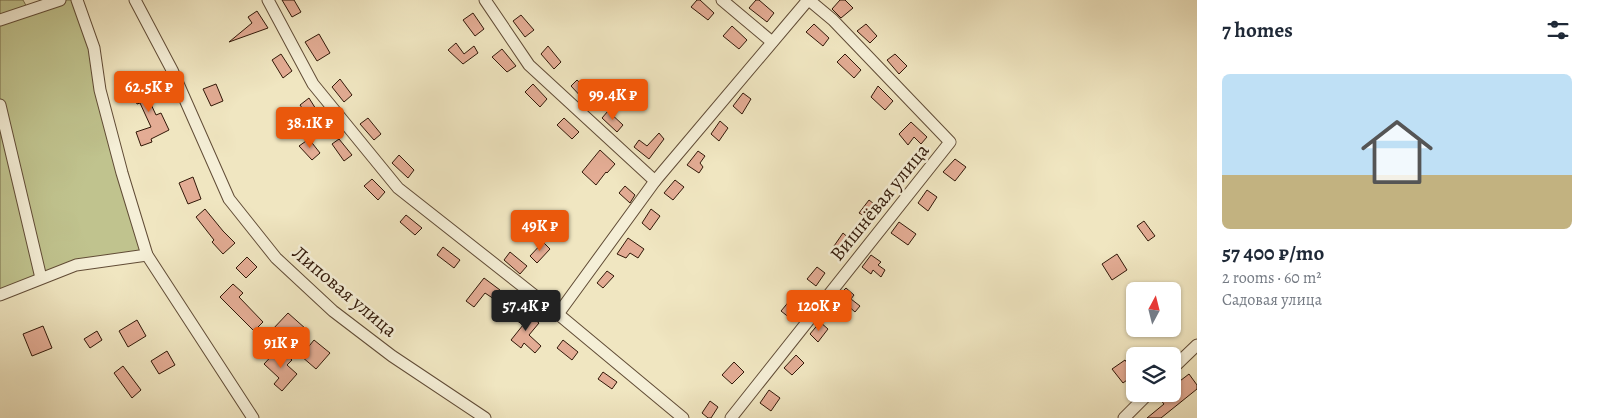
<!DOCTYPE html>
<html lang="en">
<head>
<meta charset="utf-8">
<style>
  :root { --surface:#fff; --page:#f6f6f7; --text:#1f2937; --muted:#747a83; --line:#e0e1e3; --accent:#ea580c }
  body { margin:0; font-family:Alegreya,serif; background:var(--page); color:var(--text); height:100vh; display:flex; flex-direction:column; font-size:19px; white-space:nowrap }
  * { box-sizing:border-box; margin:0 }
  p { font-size:16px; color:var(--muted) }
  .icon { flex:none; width:28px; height:28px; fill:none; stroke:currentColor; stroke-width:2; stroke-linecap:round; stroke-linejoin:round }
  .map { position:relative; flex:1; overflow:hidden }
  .panel { display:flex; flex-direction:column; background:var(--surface); width:400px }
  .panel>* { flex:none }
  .needle { width:32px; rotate:7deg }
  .controls { position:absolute; left:1126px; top:282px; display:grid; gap:10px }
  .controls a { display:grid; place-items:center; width:55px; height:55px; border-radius:8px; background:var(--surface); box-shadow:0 1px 4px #0004; font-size:25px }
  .price { position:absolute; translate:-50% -42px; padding:0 11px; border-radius:5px; background:var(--accent); color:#fff; font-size:16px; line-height:32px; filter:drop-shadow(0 1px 2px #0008) }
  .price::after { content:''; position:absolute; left:50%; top:30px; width:15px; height:11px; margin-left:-8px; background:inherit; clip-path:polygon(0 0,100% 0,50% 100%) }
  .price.active { background:#222; color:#fff }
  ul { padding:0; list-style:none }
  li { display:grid; align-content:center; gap:10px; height:265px; padding:0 25px }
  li+li { border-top:1px solid var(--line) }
  li span { display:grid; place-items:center; height:155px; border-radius:8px; color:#555 }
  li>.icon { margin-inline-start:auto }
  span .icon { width:90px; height:90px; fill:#fffc; stroke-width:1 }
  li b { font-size:21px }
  h2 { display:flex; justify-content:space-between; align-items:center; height:60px; padding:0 25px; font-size:21px }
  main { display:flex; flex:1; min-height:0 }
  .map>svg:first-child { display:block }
  .green { fill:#c0c38e; stroke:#786e4b }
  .building { fill:#e3ac94; stroke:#311808 }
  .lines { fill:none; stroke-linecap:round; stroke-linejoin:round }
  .minor-casing { stroke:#614c36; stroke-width:13 }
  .minor { stroke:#f5efd7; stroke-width:11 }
  .labels { text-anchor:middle; stroke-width:5; stroke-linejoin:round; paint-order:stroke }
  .street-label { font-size:20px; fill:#311808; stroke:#f5efd7 }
</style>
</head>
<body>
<main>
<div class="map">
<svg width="1197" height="418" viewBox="0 0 1197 418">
  <rect width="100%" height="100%" fill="#f0e6c1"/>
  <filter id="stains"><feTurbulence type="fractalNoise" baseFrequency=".004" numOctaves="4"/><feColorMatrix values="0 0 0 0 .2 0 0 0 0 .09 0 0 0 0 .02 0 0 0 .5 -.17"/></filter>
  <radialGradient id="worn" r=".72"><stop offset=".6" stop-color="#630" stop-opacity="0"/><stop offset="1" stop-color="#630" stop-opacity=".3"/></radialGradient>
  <path class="green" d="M0,0H23L29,11L60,0H77L147,255L76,265L0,295Z"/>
  <g class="building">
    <path d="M282,0H294L301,12L292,17Z"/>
    <path d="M697,0H700L714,13L708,20L691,7Z"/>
    <path d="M756,0H759L774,13L767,22L749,8Z"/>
    <path d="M840,0H845L853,8L841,18L832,9Z"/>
    <path d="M257,11L268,28L229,42L252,23L248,17Z"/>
    <path d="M473,13L484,29L475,36L463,20Z"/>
    <path d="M521,15L534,30L525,37L513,21Z"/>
    <path d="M814,24L829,38L823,46L806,32Z"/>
    <path d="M866,24L877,36L870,43L857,31Z"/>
    <path d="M732,26L747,40L739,49L723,36Z"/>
    <path d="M319,34L330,53L317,61L305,42Z"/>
    <path d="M456,43L464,54L474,46L478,53L463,64L448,50Z"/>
    <path d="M548,46L561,62L554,69L541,54Z"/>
    <path d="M502,49L516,66L507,72L492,57Z"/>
    <path d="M281,54L292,71L283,78L272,60Z"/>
    <path d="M845,54L861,70L854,78L837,62Z"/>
    <path d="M895,54L907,66L899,74L887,60Z"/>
    <path d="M340,79L352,95L344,102L332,87Z"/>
    <path d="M150,80L156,98L149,100L156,115L161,113L169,130L151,139L152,142L141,146L136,132L151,127L140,103L137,104L131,87Z"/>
    <path d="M577,80L592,94L585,101L571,86Z"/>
    <path d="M216,84L223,101L211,106L203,89Z"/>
    <path d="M533,84L547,99L540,107L525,92Z"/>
    <path d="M878,86L893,101L885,110L871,97Z"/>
    <path d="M743,93L751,99L742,114L733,106Z"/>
    <path d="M309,98L319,114L311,121L300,105Z"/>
    <path d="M608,111L623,125L617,132L602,118Z"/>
    <path d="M368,118L381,134L374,140L360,124Z"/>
    <path d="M564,118L579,132L572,139L557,125Z"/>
    <path d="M720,121L728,128L719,141L711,134Z"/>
    <path d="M911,122L927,137L921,144L914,137L908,145L899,134Z"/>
    <path d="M659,133L664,139L649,159L634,147L639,140L647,146Z"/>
    <path d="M309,139L320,153L312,160L299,146Z"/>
    <path d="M339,139L352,155L344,161L332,144Z"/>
    <path d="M600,150L615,164L607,173L606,172L596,185L582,172Z"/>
    <path d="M698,151L705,156L700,163L703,167L699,173L687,165Z"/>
    <path d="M399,155L414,170L408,178L392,163Z"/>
    <path d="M955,159L966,167L955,181L943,172Z"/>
    <path d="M193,177L201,199L188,204L179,183Z"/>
    <path d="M372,179L385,192L378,200L364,186Z"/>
    <path d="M675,180L684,187L673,200L664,193Z"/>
    <path d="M625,186L635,195L630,203L619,193Z"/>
    <path d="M927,190L937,197L928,211L918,203Z"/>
    <path d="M869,200L878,207L868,218L859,213Z"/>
    <path d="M205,209L223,231L235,243L223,254L212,242L214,240L196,217Z"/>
    <path d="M651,209L660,216L650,230L642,223Z"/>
    <path d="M406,215L422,228L415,235L400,222Z"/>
    <path d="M1144,221L1155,236L1148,241L1137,226Z"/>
    <path d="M899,222L916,234L908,245L891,233Z"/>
    <path d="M843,233L852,241L843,252L834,246Z"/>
    <path d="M628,238L644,249L638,258L630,253L626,258L617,254Z"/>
    <path d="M543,242L550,249L537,263L530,256Z"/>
    <path d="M443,247L460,260L454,268L437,255Z"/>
    <path d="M510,252L527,266L520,274L504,260Z"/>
    <path d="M1117,254L1127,270L1112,280L1102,264Z"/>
    <path d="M871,255L881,262L878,265L885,270L881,277L873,270L871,274L862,267Z"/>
    <path d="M247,257L257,267L246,278L236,268Z"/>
    <path d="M817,267L825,273L816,286L807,279Z"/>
    <path d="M607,271L614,276L603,288L597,283Z"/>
    <path d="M484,278L500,290L494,299L485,293L474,307L466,301Z"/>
    <path d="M233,284L243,293L239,297L263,322L254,331L220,297Z"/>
    <path d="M846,288L854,295L851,299L860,306L855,312L847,305L843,311L833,303L841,291L842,292Z"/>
    <path d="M791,299L800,307L791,319L781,311Z"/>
    <path d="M523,310L539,323L529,335L541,346L535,353L524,343L521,348L511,340L523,325L516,320Z"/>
    <path d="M288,313L306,329L289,346L272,330Z"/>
    <path d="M137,320L146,336L128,347L119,331Z"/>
    <path d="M820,322L828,329L818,342L810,334Z"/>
    <path d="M43,326L52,348L32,356L23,334Z"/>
    <path d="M97,331L102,340L90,348L84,339Z"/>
    <path d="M314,340L330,353L316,369L301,356Z"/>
    <path d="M563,340L578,352L572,360L557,348Z"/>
    <path d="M279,348L292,360L287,365L297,374L282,391L274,384L279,378L264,364Z"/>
    <path d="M167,351L175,365L159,374L151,361Z"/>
    <path d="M796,355L804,363L792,375L784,368Z"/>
    <path d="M1125,360L1135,374L1123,383L1112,369Z"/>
    <path d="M734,362L744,372L732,384L722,375Z"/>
    <path d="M123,366L141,390L132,398L114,373Z"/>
    <path d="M603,372L617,382L612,389L598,379Z"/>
    <path d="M1189,374L1197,385V389L1161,418H1147L1164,404L1159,398L1164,394H1172V387Z"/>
    <path d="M769,390L780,398L771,411L760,403Z"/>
    <path d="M710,401L718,407L711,418H708L702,413Z"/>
  </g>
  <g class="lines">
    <defs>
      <g id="minor">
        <path d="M77,0L94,48L100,90L122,173L147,255L253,418"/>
        <path d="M135,0L172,70L229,199L276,258L333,311L392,356L485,418"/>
        <path d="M268,0L313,84L398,188L558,314L683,418"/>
        <path d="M485,0L529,65L655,181"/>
        <path d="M722,0L772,42"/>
        <path d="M0,20L60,0"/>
        <path d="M0,105L41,278"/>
        <path d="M0,295L76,265L147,255"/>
        <path d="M558,314L655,181L808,0"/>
        <path d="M1172,369L1197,345"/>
        <path d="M731,418L950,142L833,20L809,0"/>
        <path d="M1124,418L1148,394"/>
      </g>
    </defs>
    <use href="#minor" class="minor-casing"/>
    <use href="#minor" class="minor"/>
  </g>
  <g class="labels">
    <g class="street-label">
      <text transform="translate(879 202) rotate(-51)" y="7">Вишнёвая улица</text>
      <text transform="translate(345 291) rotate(40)" y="7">Липовая улица</text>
    </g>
  </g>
  <rect width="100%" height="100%" filter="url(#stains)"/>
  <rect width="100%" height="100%" fill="url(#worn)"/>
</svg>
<div class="controls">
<a><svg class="needle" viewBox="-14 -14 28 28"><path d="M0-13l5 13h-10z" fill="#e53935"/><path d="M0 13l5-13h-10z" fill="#747a83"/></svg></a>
<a><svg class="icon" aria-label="layers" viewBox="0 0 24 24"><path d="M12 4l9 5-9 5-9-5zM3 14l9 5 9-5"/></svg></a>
</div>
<b class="price" style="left:149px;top:113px">62.5K ₽</b>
<b class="price" style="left:613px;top:121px">99.4K ₽</b>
<b class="price" style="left:310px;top:149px">38.1K ₽</b>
<b class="price" style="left:540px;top:252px">49K ₽</b>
<b class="price active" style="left:526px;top:332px">57.4K ₽</b>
<b class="price" style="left:819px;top:332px">120K ₽</b>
<b class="price" style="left:281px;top:369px">91K ₽</b>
</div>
<section class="panel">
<h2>7 homes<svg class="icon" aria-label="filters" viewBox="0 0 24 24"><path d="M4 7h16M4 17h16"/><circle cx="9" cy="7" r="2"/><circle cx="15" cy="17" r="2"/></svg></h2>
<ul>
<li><span style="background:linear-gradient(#bfe0f5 65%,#c2b280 0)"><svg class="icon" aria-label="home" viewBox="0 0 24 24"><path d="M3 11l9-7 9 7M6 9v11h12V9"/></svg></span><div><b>57 400 ₽/mo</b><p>2 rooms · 60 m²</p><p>Садовая улица</p></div></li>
</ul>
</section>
</main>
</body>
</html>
